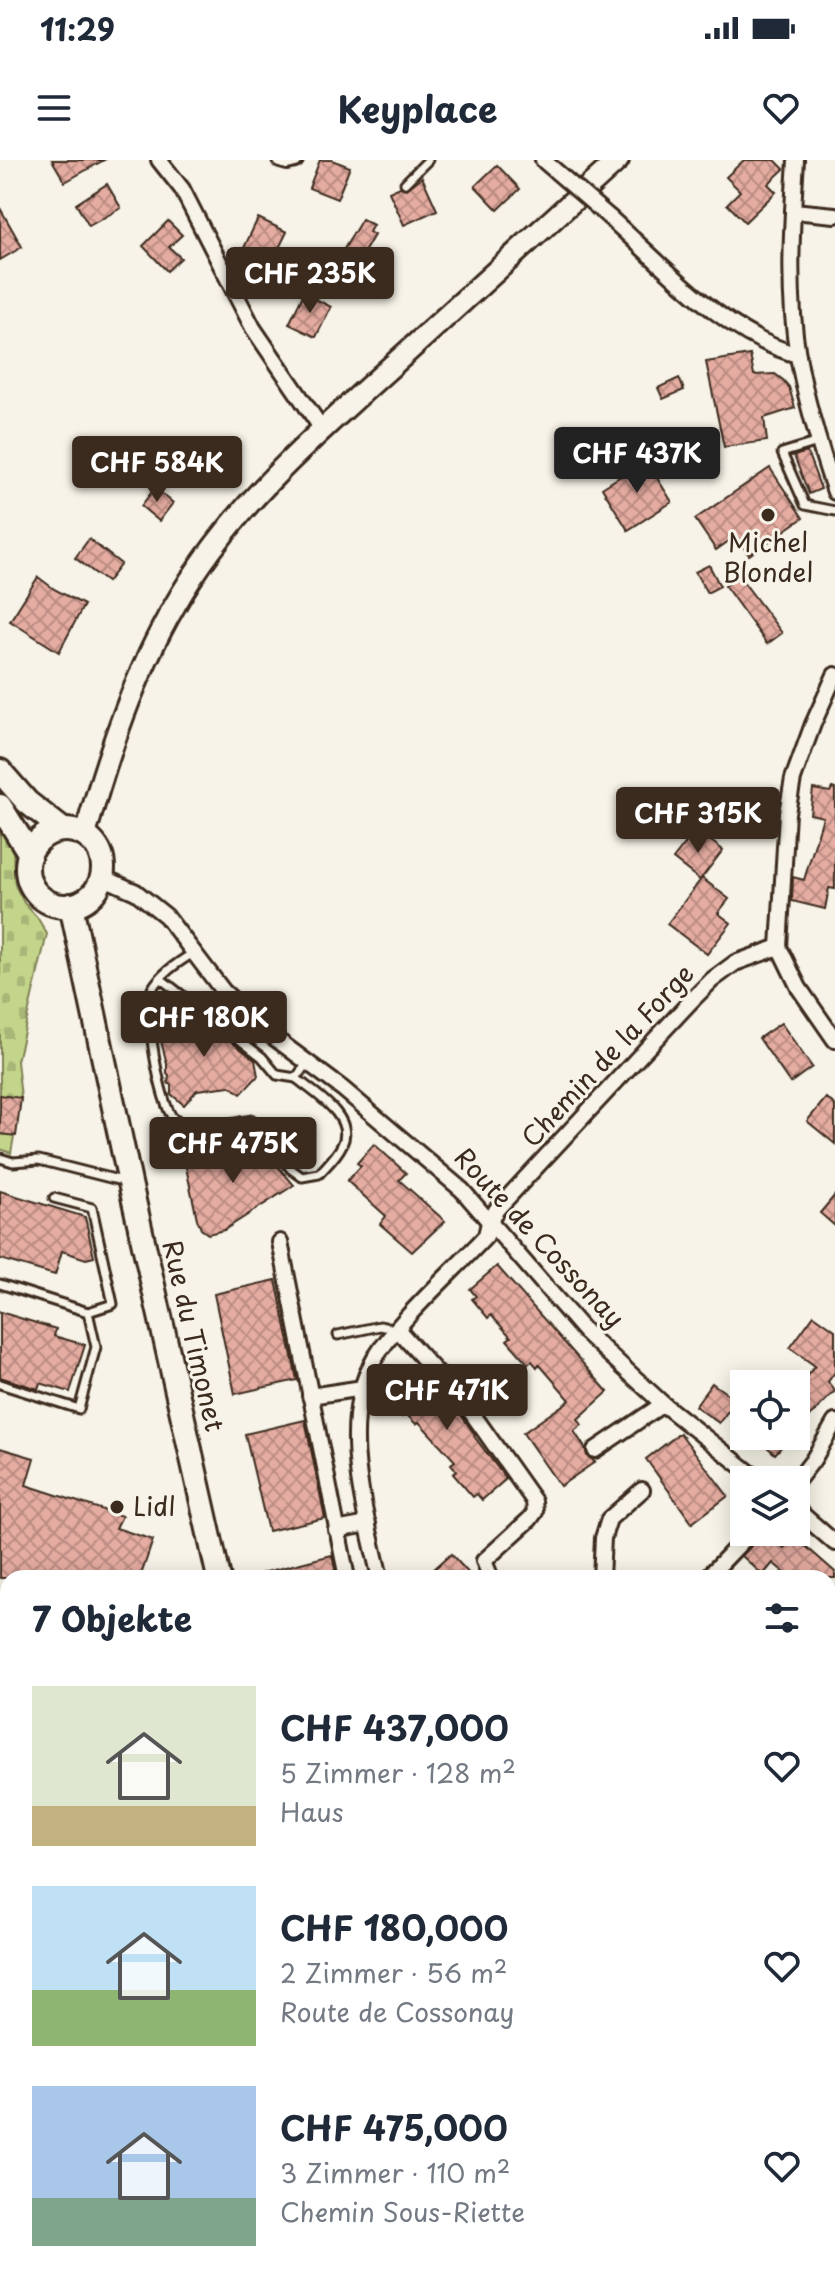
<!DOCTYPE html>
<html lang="de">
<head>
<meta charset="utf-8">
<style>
  :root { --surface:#fff; --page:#f2f2f3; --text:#1f2937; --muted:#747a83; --accent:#3b2a1e }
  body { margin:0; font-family:"Playpen Sans",sans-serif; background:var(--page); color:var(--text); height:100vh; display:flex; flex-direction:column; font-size:30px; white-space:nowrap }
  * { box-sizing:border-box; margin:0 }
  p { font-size:26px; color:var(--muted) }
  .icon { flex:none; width:44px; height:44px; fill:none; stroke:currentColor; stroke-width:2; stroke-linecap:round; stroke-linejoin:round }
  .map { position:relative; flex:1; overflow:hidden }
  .drawer { position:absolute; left:0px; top:1410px; width:836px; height:714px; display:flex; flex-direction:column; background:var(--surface); border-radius:24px 24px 0 0; box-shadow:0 4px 20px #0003 }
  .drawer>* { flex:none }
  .buttons { position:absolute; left:730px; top:1210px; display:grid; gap:16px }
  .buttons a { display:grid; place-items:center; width:80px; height:80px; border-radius:0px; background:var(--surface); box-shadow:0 4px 20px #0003; font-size:40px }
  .price { position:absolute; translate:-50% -68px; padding:0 18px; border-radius:8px; background:var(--accent); color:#fff; font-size:26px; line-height:52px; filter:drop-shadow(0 2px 4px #0008) }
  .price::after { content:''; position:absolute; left:50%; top:48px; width:24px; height:18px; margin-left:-12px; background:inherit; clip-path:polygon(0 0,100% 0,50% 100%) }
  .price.current { background:#222; color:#fff }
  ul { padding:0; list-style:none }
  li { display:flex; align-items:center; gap:24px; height:200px; padding:0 32px }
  li span { display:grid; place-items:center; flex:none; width:224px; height:160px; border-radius:0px; color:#555 }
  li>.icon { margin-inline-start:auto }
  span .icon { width:96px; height:96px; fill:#fffc; stroke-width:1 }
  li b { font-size:34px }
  h2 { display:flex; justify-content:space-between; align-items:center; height:96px; padding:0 32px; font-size:34px }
  .status { display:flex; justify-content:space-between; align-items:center; height:56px; padding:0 40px; background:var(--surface); direction:ltr }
  .status svg { height:22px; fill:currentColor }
  header { display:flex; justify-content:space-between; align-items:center; height:104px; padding:0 32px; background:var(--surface); font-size:36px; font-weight:700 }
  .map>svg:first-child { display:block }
  .grass { fill:url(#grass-dots); stroke:#7f8054; stroke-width:2 }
  .cemetery { fill:url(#cemetery-stones); stroke:#7f8054; stroke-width:2 }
  .building { fill:url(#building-cross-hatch); stroke:#3b2a1e; stroke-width:2 }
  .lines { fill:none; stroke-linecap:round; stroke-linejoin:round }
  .service-casing { stroke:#3b2a1e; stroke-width:13 }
  .minor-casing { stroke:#3b2a1e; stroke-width:20 }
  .secondary-casing { stroke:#3b2a1e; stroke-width:26 }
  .primary-casing { stroke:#3b2a1e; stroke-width:28 }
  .service { stroke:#f7f3e8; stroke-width:7 }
  .minor { stroke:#f7f3e8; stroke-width:14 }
  .secondary { stroke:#f7f3e8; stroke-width:20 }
  .primary { stroke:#f7f3e8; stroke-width:22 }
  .minor-bridge-casing { stroke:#3b2a1e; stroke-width:20; stroke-linecap:butt }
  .minor-bridge { stroke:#f7f3e8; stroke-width:14 }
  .poi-dot { fill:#3b2a1e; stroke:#f7f3e8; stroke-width:3 }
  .labels { text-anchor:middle; stroke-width:6; stroke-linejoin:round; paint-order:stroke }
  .poi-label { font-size:26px; fill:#3b2a1e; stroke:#f7f3e8 }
  .street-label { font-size:26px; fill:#3b2a1e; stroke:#f7f3e8 }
</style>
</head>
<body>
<div class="status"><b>11:29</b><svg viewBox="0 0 49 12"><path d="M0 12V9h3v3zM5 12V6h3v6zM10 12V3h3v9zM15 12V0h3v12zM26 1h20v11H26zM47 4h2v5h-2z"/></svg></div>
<header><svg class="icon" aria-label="menu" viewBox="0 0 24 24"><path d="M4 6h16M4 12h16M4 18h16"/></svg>Keyplace<svg class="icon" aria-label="heart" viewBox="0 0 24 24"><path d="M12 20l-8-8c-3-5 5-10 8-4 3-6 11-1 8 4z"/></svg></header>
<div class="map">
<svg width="835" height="2123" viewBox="0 0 835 2123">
  <defs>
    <pattern id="grass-dots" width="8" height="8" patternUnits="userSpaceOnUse" patternTransform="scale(2)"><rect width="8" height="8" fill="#c3d58a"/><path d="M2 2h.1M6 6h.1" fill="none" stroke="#a8b777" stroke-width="1.8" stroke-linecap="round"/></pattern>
    <pattern id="cemetery-stones" width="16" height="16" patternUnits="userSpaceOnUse" patternTransform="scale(2)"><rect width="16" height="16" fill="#c3d58a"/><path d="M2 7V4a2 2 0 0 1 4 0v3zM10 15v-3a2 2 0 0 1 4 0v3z" fill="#a8b777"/></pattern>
    <pattern id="building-cross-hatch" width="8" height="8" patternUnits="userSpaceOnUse" patternTransform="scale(2)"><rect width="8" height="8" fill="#e5aca1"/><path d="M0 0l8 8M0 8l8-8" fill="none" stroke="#bb8c83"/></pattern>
  </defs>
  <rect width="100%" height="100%" fill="#f7f3e8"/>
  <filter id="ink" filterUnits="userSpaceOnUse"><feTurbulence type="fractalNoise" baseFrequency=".0125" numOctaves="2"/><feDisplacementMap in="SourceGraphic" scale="16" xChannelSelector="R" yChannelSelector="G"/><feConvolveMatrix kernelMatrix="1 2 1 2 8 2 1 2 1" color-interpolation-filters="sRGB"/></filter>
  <g filter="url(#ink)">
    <g class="grass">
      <path d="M835,1779V1953L828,1949V1783Z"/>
      <path d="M8,2047V2116H127L130,2123H0V2052Z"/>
    </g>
    <path class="cemetery" d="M0,664L13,692L15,725L24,743L37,757L47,774L17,901L21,938L11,993L0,989Z"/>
    <g class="building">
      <path d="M52,0H104L65,22Z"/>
      <path d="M320,0H332L350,7L337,39L309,28Z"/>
      <path d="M744,0H775L784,9L768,24L776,32L745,62L727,44L740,31L726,17Z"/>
      <path d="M497,5L520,29L498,50L475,26Z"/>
      <path d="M422,17L437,50L404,65L389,32L400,27L407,29Z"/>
      <path d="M107,24L121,48L89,66L76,44Z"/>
      <path d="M0,48L22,87L0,100Z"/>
      <path d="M258,58L287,72L271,104L243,90Z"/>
      <path d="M362,59L373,65L369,72L374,75L360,99L344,89Z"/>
      <path d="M168,61L182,75L169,87L181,98L167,111L143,86Z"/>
      <path d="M304,133L331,147L316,177L289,164Z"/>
      <path d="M750,195L754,215L775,214L783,220L789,227L795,248L764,258L767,281L724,287L706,202Z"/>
      <path d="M679,218L684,230L663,239L658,228Z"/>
      <path d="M807,292L821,329L809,334L794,296Z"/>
      <path d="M646,300L672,342L628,370L602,328Z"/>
      <path d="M770,308L803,358L749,395L736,376L716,390L695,359Z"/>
      <path d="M155,328L173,343L159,361L141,346Z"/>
      <path d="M89,379L121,404L107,422L75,398Z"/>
      <path d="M709,405L720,426L707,433L695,412Z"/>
      <path d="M739,416L782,473L767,484L725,426Z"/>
      <path d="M38,417L54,429L84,445L59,492L10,461Z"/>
      <path d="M832,628L835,629V729L829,728L825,749L792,741L793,717L804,720L823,657L810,654L813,629L830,632Z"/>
      <path d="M696,670L723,690L700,720L673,699Z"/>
      <path d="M702,718L729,739L718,753L731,763L707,794L667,764Z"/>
      <path d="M194,853L255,900L258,916L241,934L230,926L197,930L184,945L171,934V925L168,923L169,915L167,913V904L161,881L179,855Z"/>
      <path d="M781,863L812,907L790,923L759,878Z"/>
      <path d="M0,935L21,938L16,976L0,974Z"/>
      <path d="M826,938L835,945V984L807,961Z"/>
      <path d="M258,983L294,1025L224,1070L208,1074L201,1069L197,1059L184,998Z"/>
      <path d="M374,984L406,1013L399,1020L445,1061L412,1092L380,1064L386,1056L347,1021L361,1006L357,1003Z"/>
      <path d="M0,1031L85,1057L94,1097L86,1099L62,1091L55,1115L0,1099Z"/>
      <path d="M835,1035V1066L820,1053Z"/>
      <path d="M497,1106L608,1232L578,1259L582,1265L574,1271L585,1288L587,1296L595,1302L560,1326L523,1273L570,1240L539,1204L537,1207L532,1201L528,1204L507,1180L511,1177L491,1155L488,1158L472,1139L476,1136L470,1129Z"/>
      <path d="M276,1120L297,1220L235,1234L214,1134Z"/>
      <path d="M0,1152L56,1169L54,1176L85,1185L70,1232L40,1223L38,1229L0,1217Z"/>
      <path d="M814,1155L835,1170V1212L828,1222L835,1231L796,1271V1229L815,1206L790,1188Z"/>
      <path d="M412,1205L461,1255L475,1275L474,1276L506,1319L482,1340L477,1334L473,1337L453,1314L457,1311L451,1304L455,1301L419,1262L416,1264L406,1254L402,1257L391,1245L396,1241L386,1230Z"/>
      <path d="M712,1223L744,1246V1266L728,1251L719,1263L695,1246Z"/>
      <path d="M305,1260L325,1358L268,1371L245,1274Z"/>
      <path d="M680,1273L728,1336L692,1363L646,1299Z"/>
      <path d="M755,1276H791L775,1294Z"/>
      <path d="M0,1288L34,1298L26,1325L122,1356L116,1368L153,1380L140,1418H0Z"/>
      <path d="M764,1372L784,1388L794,1376L835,1412V1418H791L773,1403L763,1415L742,1396Z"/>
      <path d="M451,1394L473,1418H424Z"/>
      <path d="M332,1395L337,1418H263L262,1413Z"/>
    </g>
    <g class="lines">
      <defs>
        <g id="service">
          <path d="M405,23L428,0"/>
          <path d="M818,282L782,293L805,345L835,351"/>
          <path d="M193,793C179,802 161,813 152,829C143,846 160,947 174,959C193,975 231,963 252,960L291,1009L302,1017L319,1014C327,1005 337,996 342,985C356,957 314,933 296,918L307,903"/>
          <path d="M161,819L262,897L277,915L296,918"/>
          <path d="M0,998L13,1002L39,1000L126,1022"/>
          <path d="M54,1038L92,1048L113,1144L88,1152"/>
          <path d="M0,1124L88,1152L96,1187L79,1249L0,1224"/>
          <path d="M338,1175L380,1166L395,1169"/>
        </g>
        <g id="minor">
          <path d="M159,0L182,29L253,168L322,269"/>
          <path d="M280,0L287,2L295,0"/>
          <path d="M543,0L558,13"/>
          <path d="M796,0C792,64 787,132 798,196C806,242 820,288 835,332"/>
          <path d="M793,51L835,55"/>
          <path d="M609,57C664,106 726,176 798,195"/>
          <path d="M835,515L813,564L793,619L787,653L779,787L799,828L835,880"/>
          <path d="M102,717L136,732L166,756L223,831L268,873L343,929L462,1030L585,1172L663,1244L759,1320"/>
          <path d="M280,1082L347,1418"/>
          <path d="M397,1169L469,1249L534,1341L535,1352L530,1359L484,1401L491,1418"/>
          <path d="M310,1236L363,1228"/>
          <path d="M595,1290L663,1244"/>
          <path d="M796,1322L813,1300L835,1262"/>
          <path d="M796,1349L835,1383"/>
          <path d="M336,1370L368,1364"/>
          <path d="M380,1418C365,1351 337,1261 375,1198C400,1158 453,1112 486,1076L489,1062L497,1049L691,841L712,820L735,803L779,787"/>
          <path d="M601,1418L603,1378L609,1359L642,1330"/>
          <path d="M707,1418L751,1372"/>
          <path d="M0,1514L8,1516"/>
        </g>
        <g id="secondary">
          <path d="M85,675C108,595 133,517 175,445C230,349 313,277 394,204C468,136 543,68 618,0"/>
          <path d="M0,1790H8"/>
          <path d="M0,1813L8,1812"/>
          <path d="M362,2116L365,2123"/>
        </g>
        <g id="primary">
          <path d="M0,611L27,642L63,670"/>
          <path d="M0,646L30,694"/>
          <circle cx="65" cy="708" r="38"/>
          <path d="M71,745L130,1023L219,1418"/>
          <path d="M828,1969L835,1973"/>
        </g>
      </defs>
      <use href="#service" class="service-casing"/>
      <use href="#minor" class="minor-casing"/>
      <use href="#secondary" class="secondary-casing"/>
      <use href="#primary" class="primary-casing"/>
      <use href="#service" class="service"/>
      <use href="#minor" class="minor"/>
      <use href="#secondary" class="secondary"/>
      <use href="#primary" class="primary"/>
      <defs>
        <path id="minor-bridge" d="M558,13L609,57"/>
      </defs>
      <use href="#minor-bridge" class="minor-bridge-casing"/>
      <use href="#minor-bridge" class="minor-bridge"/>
    </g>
  </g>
  <g class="poi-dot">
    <circle cx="768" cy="355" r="8"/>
    <circle cx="117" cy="1347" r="8"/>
  </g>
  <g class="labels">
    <g class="poi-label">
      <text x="768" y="392">Michel<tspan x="768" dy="30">Blondel</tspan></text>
      <text x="133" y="1356" text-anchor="start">Lidl</text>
    </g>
    <g class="street-label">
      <text transform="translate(608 896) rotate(-47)" y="9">Chemin de la Forge</text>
      <text transform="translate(539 1078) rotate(47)" y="9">Route de Cossonay</text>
      <text transform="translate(193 1176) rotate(77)" y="9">Rue du Timonet</text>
    </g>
  </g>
</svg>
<div class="buttons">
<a><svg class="icon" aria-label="locate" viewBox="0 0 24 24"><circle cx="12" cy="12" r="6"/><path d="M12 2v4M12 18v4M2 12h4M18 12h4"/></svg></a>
<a><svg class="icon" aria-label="layers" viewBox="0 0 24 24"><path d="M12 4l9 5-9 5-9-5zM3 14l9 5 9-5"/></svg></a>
</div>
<b class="price" style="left:310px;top:155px">CHF 235K</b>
<b class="price current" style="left:637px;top:335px">CHF 437K</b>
<b class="price" style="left:157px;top:344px">CHF 584K</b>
<b class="price" style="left:698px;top:695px">CHF 315K</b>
<b class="price" style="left:204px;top:899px">CHF 180K</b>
<b class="price" style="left:233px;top:1025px">CHF 475K</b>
<b class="price" style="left:447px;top:1272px">CHF 471K</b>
<section class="drawer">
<h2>7 Objekte<svg class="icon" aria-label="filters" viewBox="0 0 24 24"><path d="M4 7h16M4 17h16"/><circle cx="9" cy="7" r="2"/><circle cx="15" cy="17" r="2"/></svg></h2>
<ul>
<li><span style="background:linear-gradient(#dfe7d0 75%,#c2b280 0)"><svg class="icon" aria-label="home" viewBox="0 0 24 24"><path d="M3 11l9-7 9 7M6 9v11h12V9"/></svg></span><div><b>CHF 437,000</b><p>5 Zimmer · 128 m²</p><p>Haus</p></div><svg class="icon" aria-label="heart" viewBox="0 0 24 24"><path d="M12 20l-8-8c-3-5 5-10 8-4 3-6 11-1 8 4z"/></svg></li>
<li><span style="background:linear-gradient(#bfe0f5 65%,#8fb573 0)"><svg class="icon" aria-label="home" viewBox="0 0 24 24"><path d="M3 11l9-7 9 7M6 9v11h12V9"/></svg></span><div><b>CHF 180,000</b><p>2 Zimmer · 56 m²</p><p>Route de Cossonay</p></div><svg class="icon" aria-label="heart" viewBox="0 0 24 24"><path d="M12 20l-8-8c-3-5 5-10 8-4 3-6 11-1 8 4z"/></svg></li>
<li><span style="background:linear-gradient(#a9c7e8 70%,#7fa58c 0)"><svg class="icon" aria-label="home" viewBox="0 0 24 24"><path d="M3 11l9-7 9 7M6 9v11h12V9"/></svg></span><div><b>CHF 475,000</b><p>3 Zimmer · 110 m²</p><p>Chemin Sous-Riette</p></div><svg class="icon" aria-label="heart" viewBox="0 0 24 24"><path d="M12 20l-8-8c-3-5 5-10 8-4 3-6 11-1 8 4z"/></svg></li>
</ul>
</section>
</div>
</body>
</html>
